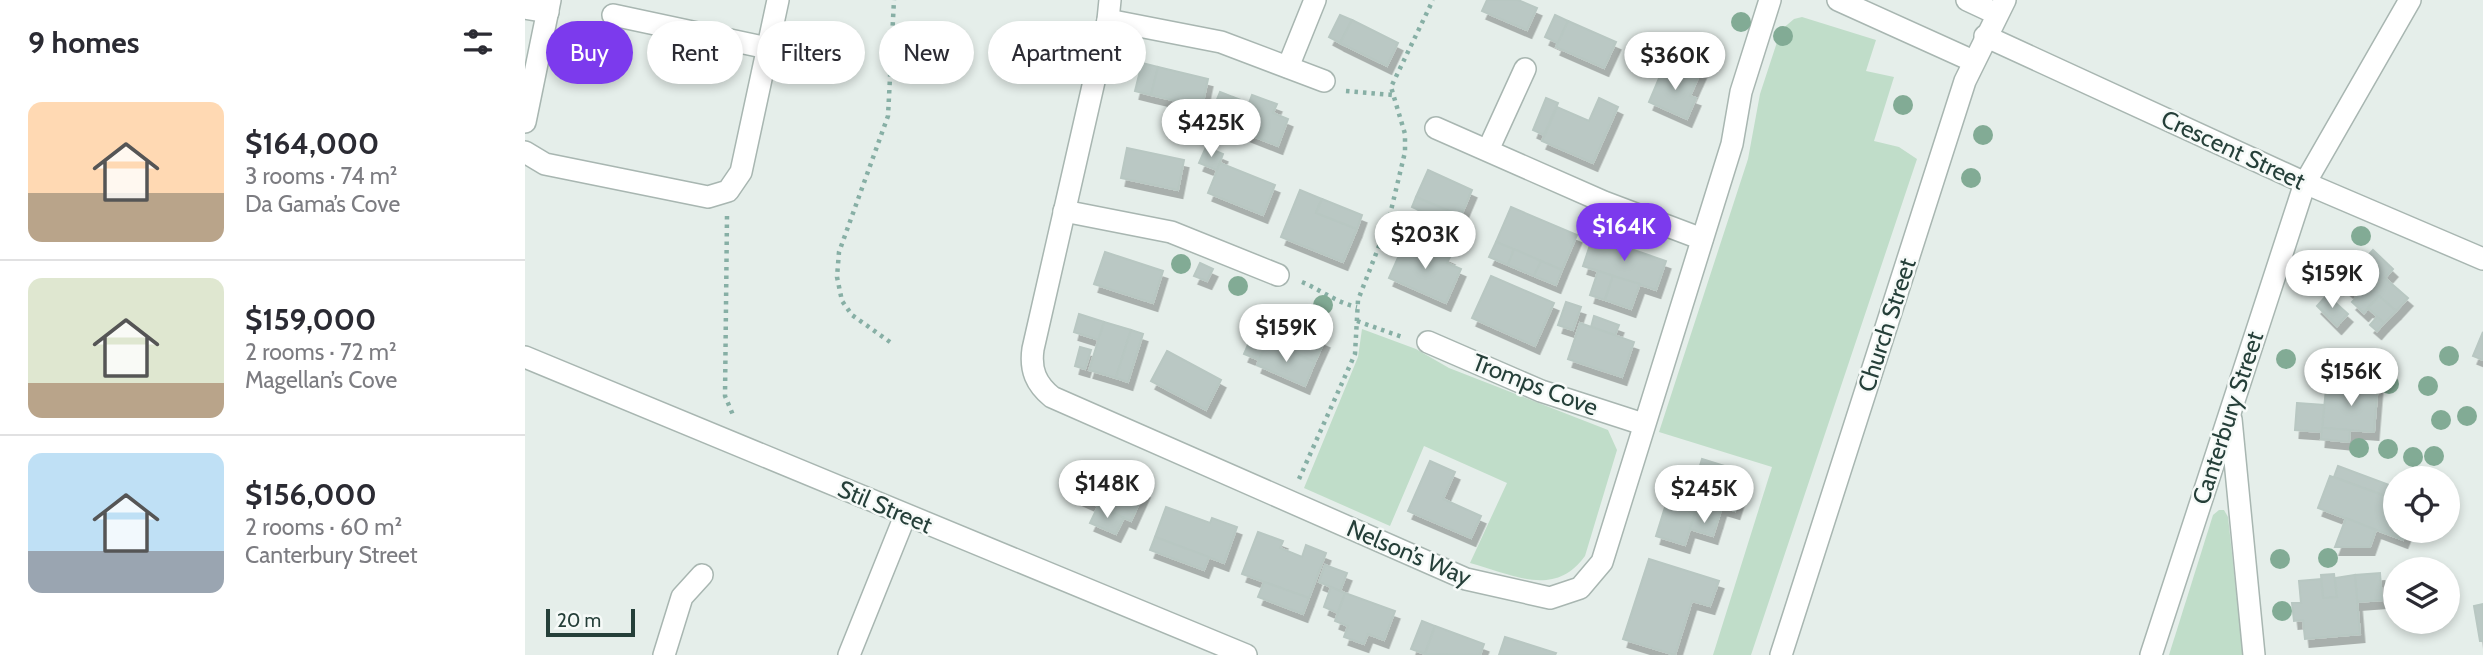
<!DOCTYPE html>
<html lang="en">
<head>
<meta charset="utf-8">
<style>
  :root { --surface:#fff; --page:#f7f7f7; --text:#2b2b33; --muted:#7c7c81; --line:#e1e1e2; --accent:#7c3aed }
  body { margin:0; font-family:Cabin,sans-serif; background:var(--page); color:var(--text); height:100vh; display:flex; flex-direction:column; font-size:26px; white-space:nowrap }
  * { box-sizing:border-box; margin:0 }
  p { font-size:23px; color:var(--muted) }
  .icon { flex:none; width:38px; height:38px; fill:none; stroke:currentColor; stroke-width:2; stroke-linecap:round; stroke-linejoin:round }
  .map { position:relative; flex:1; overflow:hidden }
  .panel { display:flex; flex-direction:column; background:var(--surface); width:525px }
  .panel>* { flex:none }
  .banner { position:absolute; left:21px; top:21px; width:665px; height:63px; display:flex; gap:14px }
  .fabs { position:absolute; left:1858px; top:466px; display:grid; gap:14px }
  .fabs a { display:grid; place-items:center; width:77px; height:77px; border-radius:50%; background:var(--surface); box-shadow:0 4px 10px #0003; font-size:35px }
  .scale { position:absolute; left:21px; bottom:18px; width:89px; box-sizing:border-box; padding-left:7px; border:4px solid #253f39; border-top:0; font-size:19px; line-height:24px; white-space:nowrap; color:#253f39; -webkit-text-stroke:5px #f6faf8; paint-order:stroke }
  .price { position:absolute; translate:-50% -60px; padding:0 16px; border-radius:24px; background:#fff; color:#222; font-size:23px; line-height:46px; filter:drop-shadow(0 2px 4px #0008) }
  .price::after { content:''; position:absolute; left:50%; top:42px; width:21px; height:16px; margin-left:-10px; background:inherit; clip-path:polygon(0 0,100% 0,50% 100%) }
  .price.selected { background:var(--accent); color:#fff }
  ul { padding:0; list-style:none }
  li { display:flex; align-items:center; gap:21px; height:175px; padding:0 28px }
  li+li { border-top:2px solid var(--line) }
  li span { display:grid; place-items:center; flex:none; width:196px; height:140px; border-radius:14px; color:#555 }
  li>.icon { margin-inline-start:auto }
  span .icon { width:84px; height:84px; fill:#fffc; stroke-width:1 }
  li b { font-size:30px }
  h2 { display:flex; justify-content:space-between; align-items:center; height:84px; padding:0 28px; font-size:30px }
  .tag { padding:0 24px; border-radius:32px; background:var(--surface); box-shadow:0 4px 10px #0003; font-size:24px; line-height:63px }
  .tag.selected { background:var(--accent); color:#fff }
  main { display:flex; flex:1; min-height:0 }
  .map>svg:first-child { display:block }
  .green { fill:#c0ddc9 }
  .building { fill:#bac8c4; stroke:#b8c7c2; stroke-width:2; filter:url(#shadow) }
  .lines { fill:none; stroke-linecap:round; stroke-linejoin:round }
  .street-casing { stroke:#a8b6b1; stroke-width:24 }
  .path { stroke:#87afa5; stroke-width:4.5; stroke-dasharray:3.5 5; stroke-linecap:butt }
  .street { stroke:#fff; stroke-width:21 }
  .tree { fill:#82ab95 }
  .labels { text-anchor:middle; stroke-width:5; stroke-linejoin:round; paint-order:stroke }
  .street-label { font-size:24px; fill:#253f39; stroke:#f6faf8 }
</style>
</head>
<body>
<main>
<section class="panel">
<h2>9 homes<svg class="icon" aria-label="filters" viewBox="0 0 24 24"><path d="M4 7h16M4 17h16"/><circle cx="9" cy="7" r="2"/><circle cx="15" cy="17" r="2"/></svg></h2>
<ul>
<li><span style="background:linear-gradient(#ffd9b3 65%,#b9a48a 0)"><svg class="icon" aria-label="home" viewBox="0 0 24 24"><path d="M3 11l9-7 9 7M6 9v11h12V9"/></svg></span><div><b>$164,000</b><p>3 rooms · 74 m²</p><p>Da Gama’s Cove</p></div></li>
<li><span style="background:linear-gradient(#dfe7d0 75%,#b9a48a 0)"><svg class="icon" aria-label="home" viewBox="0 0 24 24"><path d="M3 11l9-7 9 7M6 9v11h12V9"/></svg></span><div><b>$159,000</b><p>2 rooms · 72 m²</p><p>Magellan’s Cove</p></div></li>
<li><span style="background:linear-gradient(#bfe0f5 70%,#9aa5b1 0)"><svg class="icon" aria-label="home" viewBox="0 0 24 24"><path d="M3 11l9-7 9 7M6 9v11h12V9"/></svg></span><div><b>$156,000</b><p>2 rooms · 60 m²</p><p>Canterbury Street</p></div></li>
</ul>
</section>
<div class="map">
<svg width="1958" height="655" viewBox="0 0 1958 655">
  <defs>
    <filter id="shadow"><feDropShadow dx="4.5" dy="8" stdDeviation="0" flood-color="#0004"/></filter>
  </defs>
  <rect width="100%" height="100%" fill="#e5eeea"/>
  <g class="green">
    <path d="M1277,17L1351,40L1341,71L1369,77L1349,141L1374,147L1392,159L1226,655H1188L1247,467L1134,432L1223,159L1235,94L1256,30L1269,19Z"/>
    <path d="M837,329L891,349L924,368L1083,430L1092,450L1060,556C1029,599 987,574 945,563L982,483L899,446L865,526L779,488L833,357Z"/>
    <path d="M1694,510H1699L1703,517L1718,655H1644L1688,515Z"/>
  </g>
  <g class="building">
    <path d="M962,0H993L1012,8L1002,30L957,11Z"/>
    <path d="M815,15L827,20L815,43L804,37Z"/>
    <path d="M1030,15L1043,21L1033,43L1020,37Z"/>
    <path d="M827,20L873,43L862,66L815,43Z"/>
    <path d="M1043,21L1091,42L1079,68L1031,47Z"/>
    <path d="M1153,54L1179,65L1173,78L1147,67Z"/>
    <path d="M617,63L633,67L626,95L610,91Z"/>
    <path d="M1140,64L1173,78L1165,96L1171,98L1162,119L1124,102Z"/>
    <path d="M633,67L683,79L677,107L626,95Z"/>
    <path d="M695,92L708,97L697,124L684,119Z"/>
    <path d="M727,95L752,104L748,113L763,119L753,146L697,124L708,97L724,103Z"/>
    <path d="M1021,98L1033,103L1019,135L1008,130Z"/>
    <path d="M1074,98L1093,107L1068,163L1017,141L1032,107L1064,121Z"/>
    <path d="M681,147L698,154L692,170L674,163Z"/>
    <path d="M602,148L659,160L653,190L596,178Z"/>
    <path d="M695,163L750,185L738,215L683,193Z"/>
    <path d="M903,170L947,190L936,216L891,197Z"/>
    <path d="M775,190L797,199L791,213L832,229L818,262L756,237Z"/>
    <path d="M891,197L936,216L931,227L887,207Z"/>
    <path d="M797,199L837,215L832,229L791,213Z"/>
    <path d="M986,207L1052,235L1037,270L971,242Z"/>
    <path d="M1068,236L1141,261L1131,290L1058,266Z"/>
    <path d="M886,240L925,257L922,263L936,269L921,303L864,278L879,244L883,246Z"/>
    <path d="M971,242L989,249L983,265L964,257Z"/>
    <path d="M989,249L1016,261L1009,276L983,265Z"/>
    <path d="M1848,250L1868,269L1860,278L1883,298L1871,311L1854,296L1839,313L1827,302L1832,297L1817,284Z"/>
    <path d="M580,252L638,271L628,303L569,284Z"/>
    <path d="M1016,261L1037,270L1031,285L1009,276Z"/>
    <path d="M1809,261L1834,266L1814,287L1798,273Z"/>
    <path d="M675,263L688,269L682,281L669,276Z"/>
    <path d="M1073,271L1088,276L1080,300L1065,295Z"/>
    <path d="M966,276L1029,303L1010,346L947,318Z"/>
    <path d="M1088,276L1115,284L1106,309L1080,300Z"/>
    <path d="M1802,295L1823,314L1812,326L1792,306Z"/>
    <path d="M1854,296L1871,311L1859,323L1843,308Z"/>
    <path d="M1041,302L1056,307L1048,330L1033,325Z"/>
    <path d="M554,314L579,322L574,340L549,332Z"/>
    <path d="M1069,316L1094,325L1090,335L1066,327Z"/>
    <path d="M1852,317L1859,323L1852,331L1845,325Z"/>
    <path d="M752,319L800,340L790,362L742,341Z"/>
    <path d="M579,322L606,330L591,378L564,370Z"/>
    <path d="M1055,323L1109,342L1097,377L1043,359Z"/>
    <path d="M732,324L747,330L734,360L719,354Z"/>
    <path d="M606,330L618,334L603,382L591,378Z"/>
    <path d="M1958,332V360L1948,356Z"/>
    <path d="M742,341L790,362L780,386L732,365Z"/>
    <path d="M555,347L566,350L560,369L550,366Z"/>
    <path d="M642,351L696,380L681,410L626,381Z"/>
    <path d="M1823,382L1853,384L1849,432L1797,428L1801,389L1823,391Z"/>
    <path d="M1772,403L1799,405L1797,432L1770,430Z"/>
    <path d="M1797,428L1825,430L1824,442L1796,439Z"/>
    <path d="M1177,459L1209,469L1203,488L1216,492L1210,511L1197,507L1193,520L1161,511Z"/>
    <path d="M905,461L930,472L918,499L956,516L946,538L883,511Z"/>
    <path d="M564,465L620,490L606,521L550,496Z"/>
    <path d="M1813,466L1867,486L1863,497L1809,477Z"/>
    <path d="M1805,476L1871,500V530H1882L1878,540L1793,508Z"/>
    <path d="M1141,504L1170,513L1160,545L1131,536Z"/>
    <path d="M573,506L599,518L591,534L565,523Z"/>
    <path d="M641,507L685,523L687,518L712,527L699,563L630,537Z"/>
    <path d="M1170,513L1193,520L1188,536L1165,529Z"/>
    <path d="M1821,518L1851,530L1845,547H1810Z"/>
    <path d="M733,532L758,541L755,548L777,557L781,545L801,553L784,598L717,574Z"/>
    <path d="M630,537L684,557L679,570L625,550Z"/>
    <path d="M1124,559L1194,581L1185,606L1167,601L1150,655L1098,639Z"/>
    <path d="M800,565L822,573L815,591L794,582Z"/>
    <path d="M1855,573L1857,600L1832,602L1830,575Z"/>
    <path d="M1809,574L1812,597L1798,598L1796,575Z"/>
    <path d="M1830,575L1835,634L1780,639L1778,620L1769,621L1767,603H1776L1774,581L1796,579L1798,598L1812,597L1810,578Z"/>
    <path d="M739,582L784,598L778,614L733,597Z"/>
    <path d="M806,587L820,593L813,613L799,607Z"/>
    <path d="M820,593L870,611L859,640L843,634L839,644L819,637L823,626L810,621Z"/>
    <path d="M1958,604V641H1955L1949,606Z"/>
    <path d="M897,621L910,626L900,654L886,649Z"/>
    <path d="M910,626L959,644L955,655L900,654Z"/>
    <path d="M980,637L1031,653L1030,655H974Z"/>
  </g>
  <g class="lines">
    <defs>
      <g id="street">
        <path d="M585,0L583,20L508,349C505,370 511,384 527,397L941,579L1025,598L1055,588L1077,562L1207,144L1216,92L1245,0"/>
        <path d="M1313,0L1448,61"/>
        <path d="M1442,0L1472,14"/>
        <path d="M0,8L23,12"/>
        <path d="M88,15L243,48"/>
        <path d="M583,20L696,42L799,81"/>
        <path d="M1460,36L1780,183L1958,259"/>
        <path d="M763,67L790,0"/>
        <path d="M0,122L25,0"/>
        <path d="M911,128L1079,202L1177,239"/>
        <path d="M963,150L1000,69"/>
        <path d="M0,152L20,164L183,197L203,191L216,172L253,0"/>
        <path d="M539,211L646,232L753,275"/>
        <path d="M903,342L1016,391L1118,424"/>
        <path d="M0,357L721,655"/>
        <path d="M1706,419L1729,655"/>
        <path d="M139,655L157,597L177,575"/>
        <path d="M324,655L380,516"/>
        <path d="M1256,655L1440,81L1480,0"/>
        <path d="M1626,655L1780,183L1885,0"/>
      </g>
    </defs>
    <use href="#street" class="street-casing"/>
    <g class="path">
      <path d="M821,91L868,95"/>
      <path d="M202,216L200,396L208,415"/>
      <path d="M777,282C796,290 812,303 832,307"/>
      <path d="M832,321L880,338"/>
      <path d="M365,342L327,315L317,301L312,277L314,252L363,116L369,0"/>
      <path d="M774,479L830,354L833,300L863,223L880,152V134L866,87L908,0"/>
    </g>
    <use href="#street" class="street"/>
  </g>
  <g class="tree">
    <circle cx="1216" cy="22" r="10"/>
    <circle cx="1258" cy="36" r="10"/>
    <circle cx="1378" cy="105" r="10"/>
    <circle cx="1458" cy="135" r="10"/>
    <circle cx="1446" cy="178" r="10"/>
    <circle cx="1836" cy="236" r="10"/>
    <circle cx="656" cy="264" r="10"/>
    <circle cx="1787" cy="275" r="10"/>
    <circle cx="713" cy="286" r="10"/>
    <circle cx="798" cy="305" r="10"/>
    <circle cx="1924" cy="356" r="10"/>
    <circle cx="1761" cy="359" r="10"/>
    <circle cx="1796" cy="370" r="10"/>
    <circle cx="1864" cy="384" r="10"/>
    <circle cx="1903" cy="386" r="10"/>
    <circle cx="1942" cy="416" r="10"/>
    <circle cx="1916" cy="420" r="10"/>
    <circle cx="1834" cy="448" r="10"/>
    <circle cx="1863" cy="449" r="10"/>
    <circle cx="1909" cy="456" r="10"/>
    <circle cx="1888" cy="457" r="10"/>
    <circle cx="1803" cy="558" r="10"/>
    <circle cx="1755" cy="559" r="10"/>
    <circle cx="1757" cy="611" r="10"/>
  </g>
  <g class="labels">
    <g class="street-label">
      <text transform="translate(1708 150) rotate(25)" y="8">Crescent Street</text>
      <text transform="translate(1362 325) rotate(-72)" y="8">Church Street</text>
      <text transform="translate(1010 385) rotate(21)" y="8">Tromps Cove</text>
      <text transform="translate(1703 418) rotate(-72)" y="8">Canterbury Street</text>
      <text transform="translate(360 507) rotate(23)" y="8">Stil Street</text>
      <text transform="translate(884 553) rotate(23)" y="8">Nelson’s Way</text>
    </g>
  </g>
</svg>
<div class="fabs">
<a><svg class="icon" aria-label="locate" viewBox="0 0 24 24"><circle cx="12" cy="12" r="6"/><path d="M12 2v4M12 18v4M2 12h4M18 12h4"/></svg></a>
<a><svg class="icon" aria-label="layers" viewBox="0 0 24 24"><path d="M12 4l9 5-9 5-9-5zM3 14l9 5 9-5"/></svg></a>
</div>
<div class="scale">20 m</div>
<b class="price" style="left:1150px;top:92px">$360K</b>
<b class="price" style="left:686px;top:159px">$425K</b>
<b class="price selected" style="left:1099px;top:263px">$164K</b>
<b class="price" style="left:900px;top:271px">$203K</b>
<b class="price" style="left:1807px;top:310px">$159K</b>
<b class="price" style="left:761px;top:364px">$159K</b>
<b class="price" style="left:1826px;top:408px">$156K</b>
<b class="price" style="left:582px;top:520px">$148K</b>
<b class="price" style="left:1179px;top:525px">$245K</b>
<div class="banner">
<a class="tag selected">Buy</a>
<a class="tag">Rent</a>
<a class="tag">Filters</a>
<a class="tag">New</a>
<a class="tag">Apartment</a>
</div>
</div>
</main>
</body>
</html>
